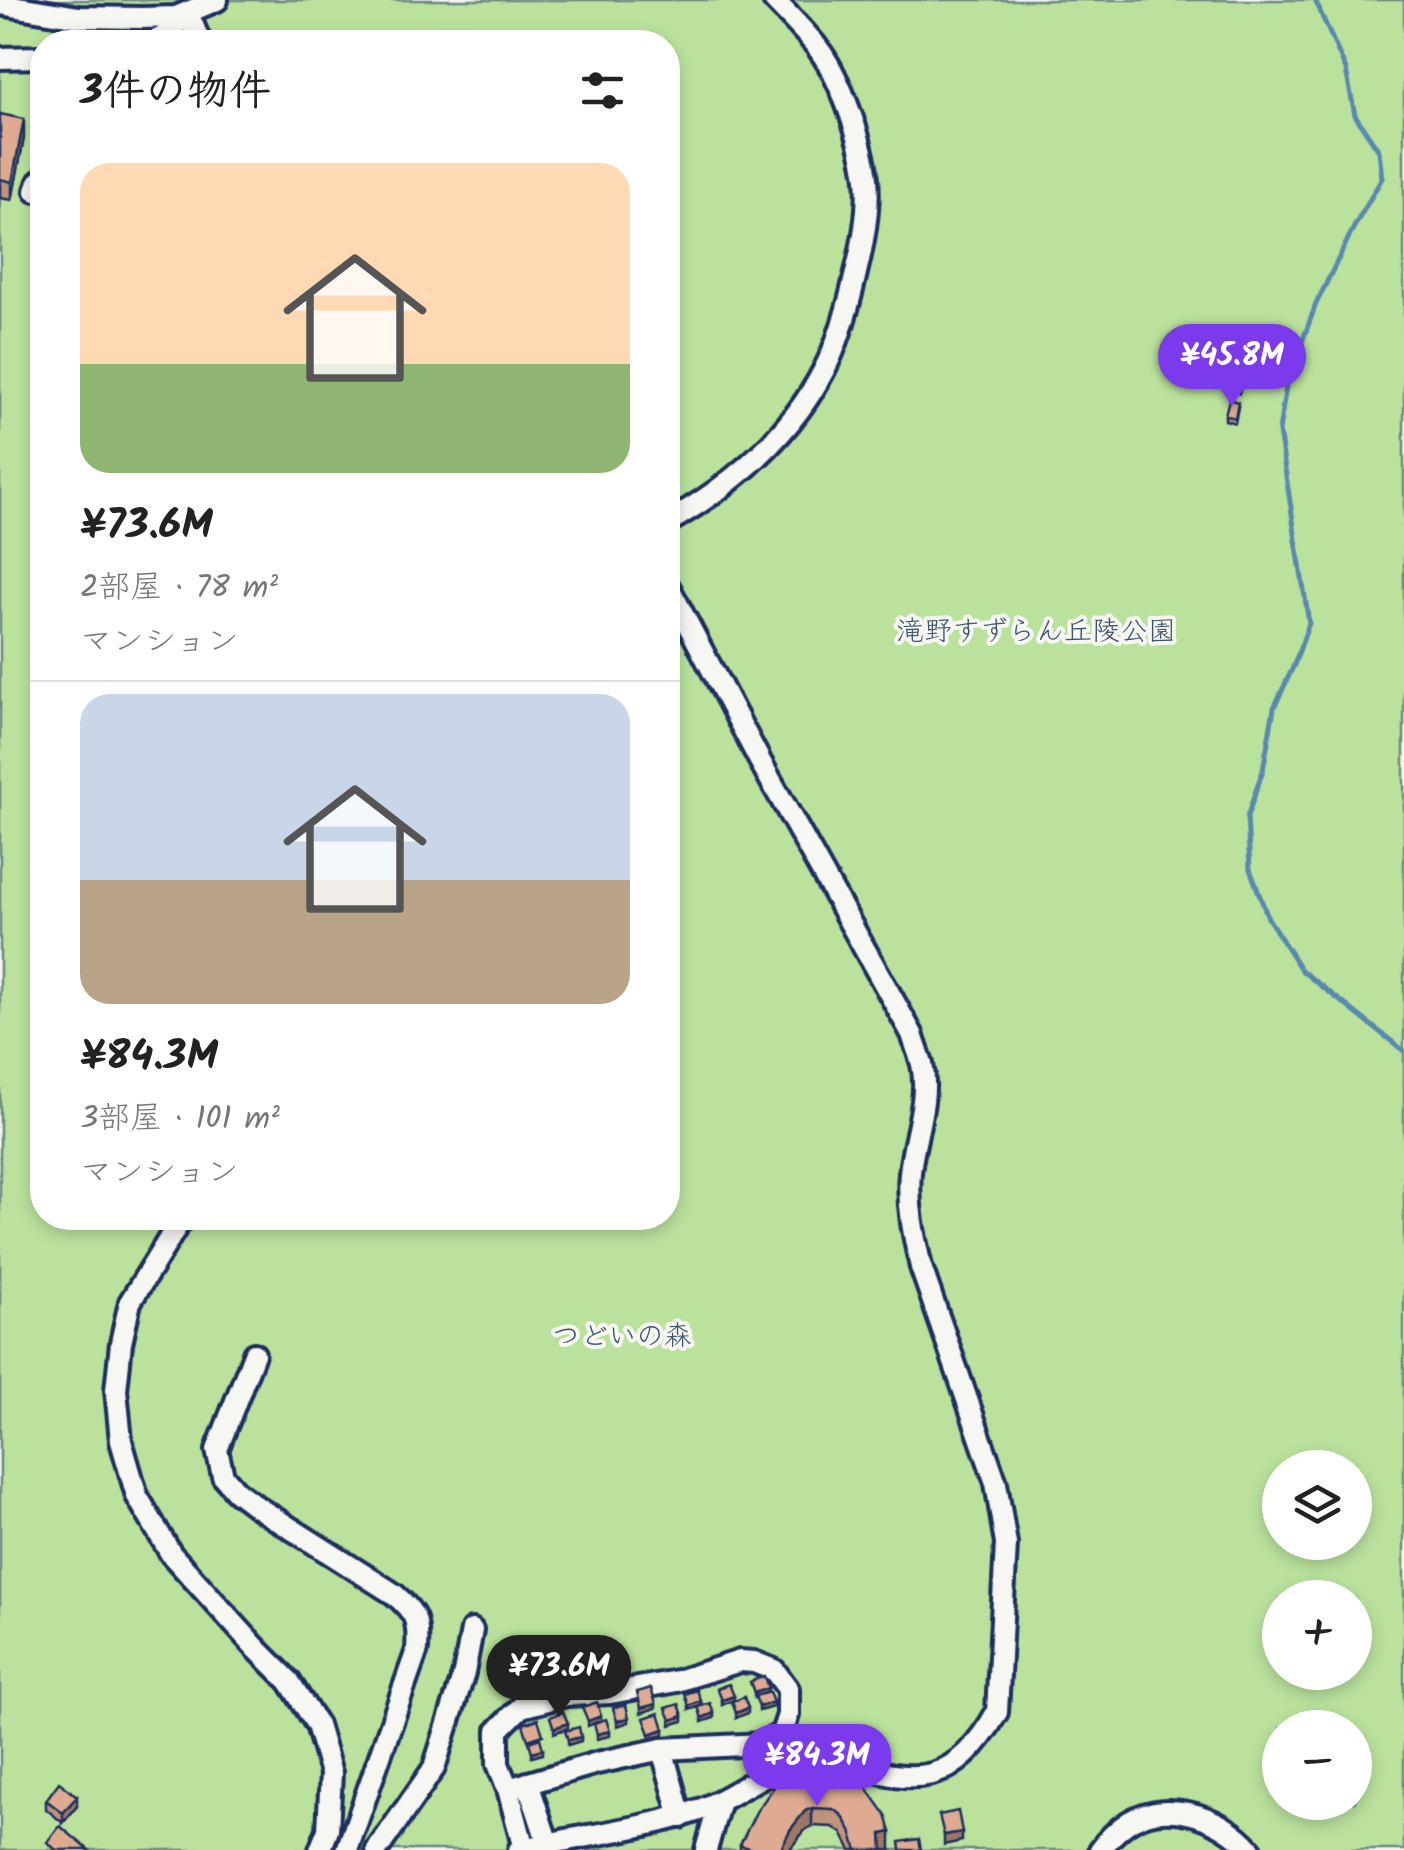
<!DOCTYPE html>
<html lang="ja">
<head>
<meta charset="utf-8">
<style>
  :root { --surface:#fff; --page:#f2f2f2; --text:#222; --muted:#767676; --line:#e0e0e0; --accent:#7c3aed }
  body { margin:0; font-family:Kalam,"Klee One",sans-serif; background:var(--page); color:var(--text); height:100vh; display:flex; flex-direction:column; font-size:38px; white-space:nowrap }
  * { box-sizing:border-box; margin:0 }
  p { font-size:32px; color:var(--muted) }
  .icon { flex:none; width:55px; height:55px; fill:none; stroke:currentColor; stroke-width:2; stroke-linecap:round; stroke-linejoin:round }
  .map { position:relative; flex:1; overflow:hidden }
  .details { position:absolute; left:30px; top:30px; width:650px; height:1200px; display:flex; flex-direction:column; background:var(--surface); border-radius:40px; box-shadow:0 5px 15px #0003 }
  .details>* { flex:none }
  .fabs { position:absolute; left:1262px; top:1450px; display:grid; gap:20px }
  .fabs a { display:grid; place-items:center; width:110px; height:110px; border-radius:50%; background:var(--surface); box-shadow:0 5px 15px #0003; font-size:50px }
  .price { position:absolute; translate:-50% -85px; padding:0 22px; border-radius:35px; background:var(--accent); color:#fff; font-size:32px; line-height:65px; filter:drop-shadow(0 2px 5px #0008) }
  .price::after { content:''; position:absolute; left:50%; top:60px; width:30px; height:22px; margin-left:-15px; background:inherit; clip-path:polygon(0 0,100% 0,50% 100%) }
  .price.on { background:#222; color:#fff }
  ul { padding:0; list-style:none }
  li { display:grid; align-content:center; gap:20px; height:530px; padding:0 50px }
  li+li { border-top:2px solid var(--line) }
  li span { display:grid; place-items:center; height:310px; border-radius:30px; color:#555 }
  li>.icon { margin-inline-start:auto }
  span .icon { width:180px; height:180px; fill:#fffc; stroke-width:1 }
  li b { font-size:42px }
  h2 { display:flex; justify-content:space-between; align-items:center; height:120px; padding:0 50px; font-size:42px }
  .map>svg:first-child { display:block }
  .green { fill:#bae29d; stroke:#6a887e; stroke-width:2.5; fill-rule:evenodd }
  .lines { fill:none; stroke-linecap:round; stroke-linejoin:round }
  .stream { stroke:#5989ae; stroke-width:5 }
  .minor-casing { stroke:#1b2f5e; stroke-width:28 }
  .minor { stroke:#f6f6f2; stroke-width:20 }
  .wall { fill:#bf937e; stroke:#1b2f5e; stroke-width:2.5 }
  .shaded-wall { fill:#9b7866; stroke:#1b2f5e; stroke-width:2.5 }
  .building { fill:#deab92; stroke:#1b2f5e; stroke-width:2.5 }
  .labels { text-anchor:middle; stroke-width:8; stroke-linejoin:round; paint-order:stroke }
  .park-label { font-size:28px; fill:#3b536b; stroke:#f6f6f2 }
</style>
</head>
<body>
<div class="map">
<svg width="1404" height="1850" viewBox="0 0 1404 1850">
  <rect width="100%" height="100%" fill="#f6f6f2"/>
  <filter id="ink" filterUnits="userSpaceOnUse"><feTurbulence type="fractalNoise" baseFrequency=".01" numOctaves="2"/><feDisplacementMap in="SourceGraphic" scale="20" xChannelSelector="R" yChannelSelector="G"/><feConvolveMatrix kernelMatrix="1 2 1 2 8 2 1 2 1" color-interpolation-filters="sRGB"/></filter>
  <g filter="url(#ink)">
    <path class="green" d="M0,0H1404V1850H0ZM42,42H668V1218H42ZM1280,1468H1355V1542H1280ZM1280,1598H1355V1672H1280ZM1280,1728H1355V1802H1280Z"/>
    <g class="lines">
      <path class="stream" d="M1315,0L1346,70L1355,115L1379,151L1382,178L1354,227L1316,304L1286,386L1279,431L1309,623L1294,665L1274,708L1263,770L1247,817L1250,869L1268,918L1301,970L1404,1051"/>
      <defs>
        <g id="minor">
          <path d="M0,4L79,17L142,18L176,17L217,0"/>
          <path d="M152,42L163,37L188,13L200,42"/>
          <path d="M0,58L42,57"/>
          <path d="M36,191L39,182L42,180"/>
          <path d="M668,522C731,486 790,436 824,370C839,342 848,308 855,277C862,249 870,208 867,179C863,143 841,80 820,51C807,33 789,16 774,0"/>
          <path d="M182,1218L130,1302L121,1343L116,1390L121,1441L137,1496L171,1554L257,1649L289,1681L317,1725L331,1773L328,1830L320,1850"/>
          <path d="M254,1354L217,1450L223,1476L236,1491L257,1507L394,1594C416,1613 419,1620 417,1650L347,1850"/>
          <path d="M662,1749L681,1817"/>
          <path d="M528,1783L548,1844"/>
          <path d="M508,1789L597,1763L662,1749L763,1744L782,1733L788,1715V1689L774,1670L754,1662L740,1661L677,1681L610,1693L567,1695L521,1707L498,1730V1764L508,1789L524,1849"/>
          <path d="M377,1850L434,1768L464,1673L472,1630"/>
          <path d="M519,1850C580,1835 639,1831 699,1810C731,1799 764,1770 796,1763C842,1753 886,1785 932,1774C962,1766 983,1737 997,1712L1006,1544L996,1483L921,1267C914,1237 907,1205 910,1173C913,1138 930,1100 922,1064C919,1054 915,1044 912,1034L760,761L668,586"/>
          <path d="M706,1850L719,1804"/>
          <path d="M1100,1850C1106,1842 1114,1833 1122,1827C1161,1795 1221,1815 1251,1850"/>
        </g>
      </defs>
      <use href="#minor" class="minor-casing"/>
      <use href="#minor" class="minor"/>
    </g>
    <g class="wall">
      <path d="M0,114L24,138L12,200L0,198Z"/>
      <path d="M1242,380L1239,393L1231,391V387Z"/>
      <path d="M1238,407L1235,423L1225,420V415Z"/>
      <path d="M796,1770L891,1850H851L842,1833L833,1827L812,1826L805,1830L789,1850H740V1845Z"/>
      <path d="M46,1800L77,1806L63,1823L46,1809Z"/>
    </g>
    <g class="shaded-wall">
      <path d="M24,119V138L12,200V182Z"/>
      <path d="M768,1688V1692L754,1698V1693Z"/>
      <path d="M734,1696V1700L722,1705V1700Z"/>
      <path d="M701,1701V1706L689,1710V1706Z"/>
      <path d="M773,1702V1707L759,1711V1707Z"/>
      <path d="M656,1704V1708L641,1713V1708Z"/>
      <path d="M748,1708V1713L736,1718V1713Z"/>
      <path d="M714,1713V1718L702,1722V1718Z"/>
      <path d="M601,1716V1721L588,1726V1721Z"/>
      <path d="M683,1716V1721L671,1725V1720Z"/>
      <path d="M629,1718V1722L617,1726V1721Z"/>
      <path d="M568,1723V1728L554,1733V1728Z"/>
      <path d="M664,1729V1734L650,1738V1734Z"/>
      <path d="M610,1731V1736L597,1739V1734Z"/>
      <path d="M581,1737V1741L568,1745V1740Z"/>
      <path d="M543,1749V1754L532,1757V1752Z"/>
      <path d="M77,1796V1806L63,1823V1813Z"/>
      <path d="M812,1808V1826L805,1830L789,1850H780L790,1830L805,1811Z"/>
      <path d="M891,1832V1850H882V1834Z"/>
      <path d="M962,1832V1841L944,1845V1835Z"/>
    </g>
    <g class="building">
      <path d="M0,114L24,119L12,182L0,179Z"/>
      <path d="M1234,373L1242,375L1239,389L1231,387Z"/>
      <path d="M1229,399L1238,402L1235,418L1225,415Z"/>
      <path d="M764,1676L768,1688L754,1693L750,1682Z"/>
      <path d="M729,1684L734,1696L722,1700L717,1688Z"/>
      <path d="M651,1688L656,1704L641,1708L637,1692Z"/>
      <path d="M697,1690L701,1701L689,1706L685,1694Z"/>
      <path d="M769,1692L773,1702L759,1707L755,1696Z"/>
      <path d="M744,1697L748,1708L736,1713L732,1702Z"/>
      <path d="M597,1702L601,1716L588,1721L582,1707Z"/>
      <path d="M710,1703L714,1713L702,1718L698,1707Z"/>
      <path d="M679,1704L683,1716L671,1720L666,1708Z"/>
      <path d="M626,1705L629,1718L617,1721L613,1708Z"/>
      <path d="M563,1712L568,1723L554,1728L550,1717Z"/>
      <path d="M659,1713L664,1729L650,1734L644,1718Z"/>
      <path d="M538,1719L543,1735L528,1740L523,1724Z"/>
      <path d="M606,1719L610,1731L597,1734L594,1723Z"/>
      <path d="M579,1727L581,1737L568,1740L565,1731Z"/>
      <path d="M540,1738L543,1749L532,1752L529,1742Z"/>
      <path d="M815,1768L852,1776L867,1788L886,1815L891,1832L882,1834L883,1850H857L851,1830L842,1815L833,1809L812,1808L805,1811L790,1830L780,1850H755L740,1845L756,1812L779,1780L796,1770Z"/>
      <path d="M59,1782L77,1796L63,1813L46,1800Z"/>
      <path d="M958,1811L962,1832L944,1835L939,1815Z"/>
      <path d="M60,1826L89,1850H56L47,1842Z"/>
      <path d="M919,1839L921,1850H901L900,1842Z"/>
    </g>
  </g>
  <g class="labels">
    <g class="park-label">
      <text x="1036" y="640">滝野すずらん丘陵公園</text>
      <text x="622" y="1345">つどいの森</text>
    </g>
  </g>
</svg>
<div class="fabs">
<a><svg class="icon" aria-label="layers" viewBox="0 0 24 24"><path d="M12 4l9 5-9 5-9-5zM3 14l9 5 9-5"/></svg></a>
<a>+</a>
<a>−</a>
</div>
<b class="price" style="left:1232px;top:409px">¥45.8M</b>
<b class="price on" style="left:559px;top:1720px">¥73.6M</b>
<b class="price" style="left:817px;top:1809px">¥84.3M</b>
<section class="details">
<h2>3件の物件<svg class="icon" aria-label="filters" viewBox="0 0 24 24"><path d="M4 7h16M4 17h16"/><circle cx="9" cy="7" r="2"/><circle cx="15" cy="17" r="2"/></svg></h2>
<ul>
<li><span style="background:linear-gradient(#ffd9b3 65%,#8fb573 0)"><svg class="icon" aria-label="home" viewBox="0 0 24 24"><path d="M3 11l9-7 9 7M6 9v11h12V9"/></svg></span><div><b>¥73.6M</b><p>2部屋 · 78 m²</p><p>マンション</p></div></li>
<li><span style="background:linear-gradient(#c9d6e8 60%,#b9a48a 0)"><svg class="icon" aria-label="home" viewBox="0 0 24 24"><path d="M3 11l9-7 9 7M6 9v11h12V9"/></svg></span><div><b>¥84.3M</b><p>3部屋 · 101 m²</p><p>マンション</p></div></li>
</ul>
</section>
</div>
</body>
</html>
